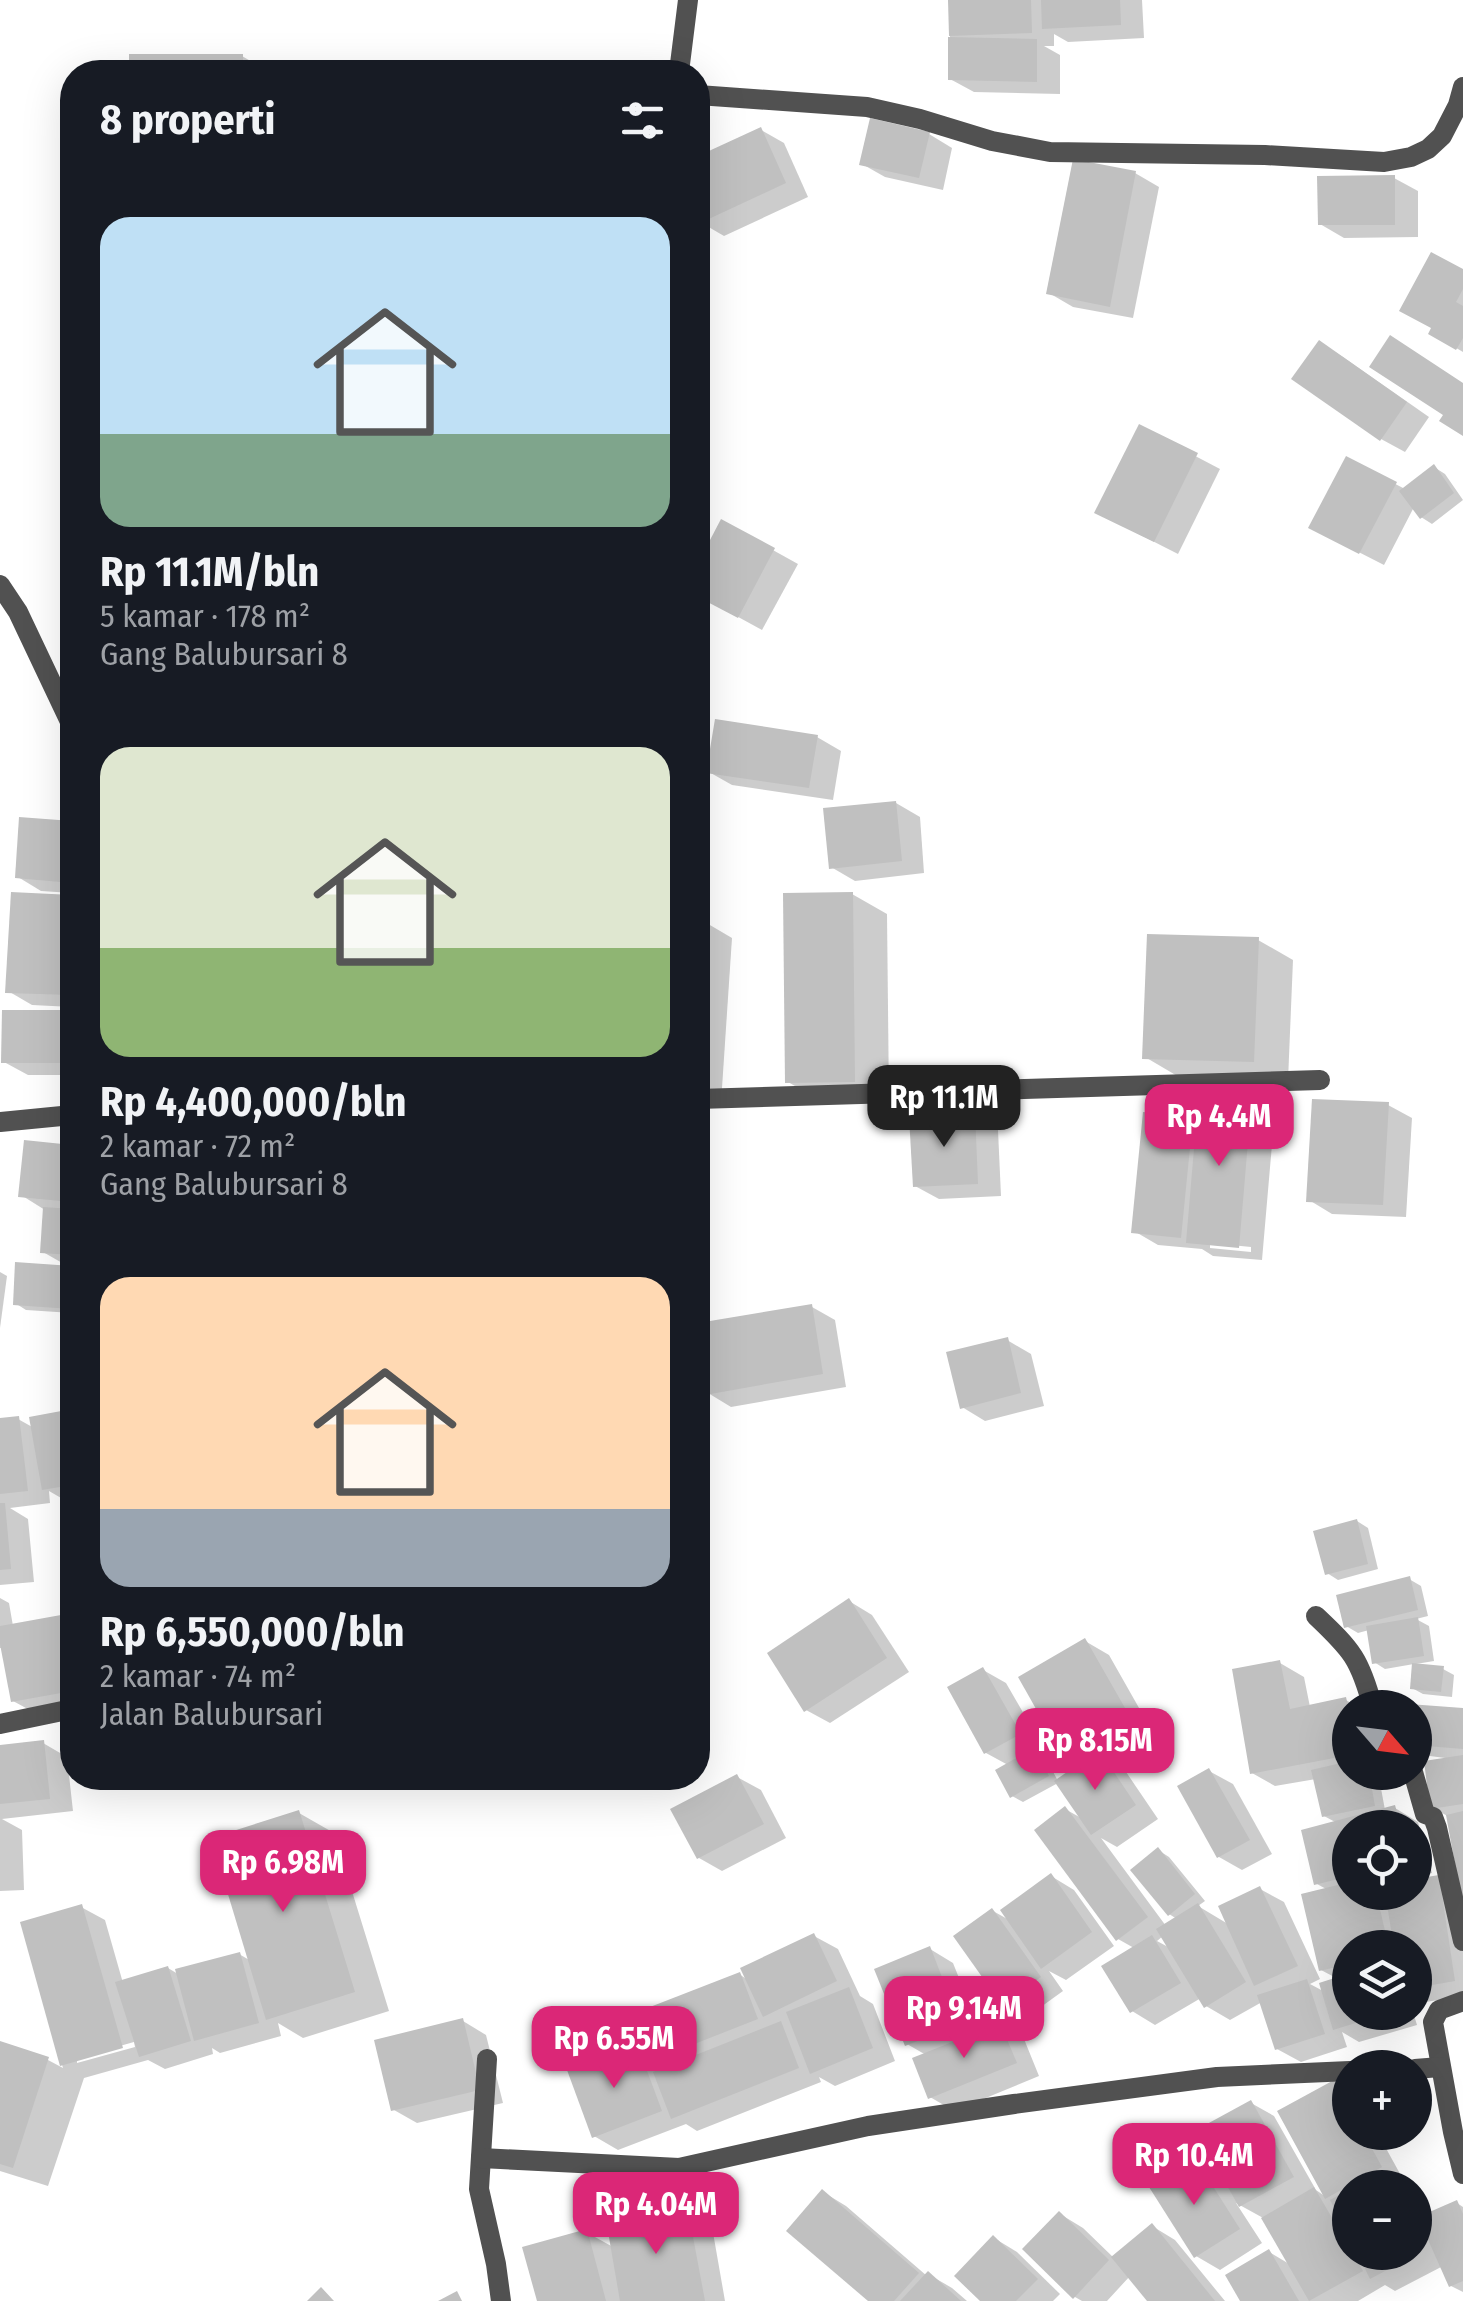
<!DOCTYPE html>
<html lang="id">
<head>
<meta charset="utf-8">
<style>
  :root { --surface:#171b24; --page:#242831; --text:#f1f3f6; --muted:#9ea1a6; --accent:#db2777 }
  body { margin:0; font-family:"Fira Sans Condensed",sans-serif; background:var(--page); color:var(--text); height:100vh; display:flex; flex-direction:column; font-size:38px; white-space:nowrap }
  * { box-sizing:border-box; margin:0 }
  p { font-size:32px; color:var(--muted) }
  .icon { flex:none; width:55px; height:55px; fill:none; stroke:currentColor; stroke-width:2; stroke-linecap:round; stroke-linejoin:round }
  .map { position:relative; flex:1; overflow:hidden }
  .details { position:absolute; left:60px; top:60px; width:650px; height:1730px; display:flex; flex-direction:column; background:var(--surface); border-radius:40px; box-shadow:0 10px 40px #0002 }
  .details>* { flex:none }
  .needle { width:65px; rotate:118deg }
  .tools { position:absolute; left:1332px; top:1690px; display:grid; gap:20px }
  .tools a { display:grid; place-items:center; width:100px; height:100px; border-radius:50%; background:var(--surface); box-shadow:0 10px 40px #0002; font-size:50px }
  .price { position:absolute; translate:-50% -85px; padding:0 22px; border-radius:20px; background:var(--accent); color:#fff; font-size:32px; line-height:65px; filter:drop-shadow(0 2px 5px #0008) }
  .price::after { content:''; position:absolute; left:50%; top:60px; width:30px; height:22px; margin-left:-15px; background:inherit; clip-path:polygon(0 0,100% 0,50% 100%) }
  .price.active { background:#222; color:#fff }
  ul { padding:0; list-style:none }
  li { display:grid; align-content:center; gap:20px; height:530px; padding:0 40px }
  li span { display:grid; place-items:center; height:310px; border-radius:30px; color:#555 }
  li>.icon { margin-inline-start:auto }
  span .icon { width:180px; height:180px; fill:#fffc; stroke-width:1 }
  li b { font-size:42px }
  h2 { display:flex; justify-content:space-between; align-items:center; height:120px; padding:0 40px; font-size:42px }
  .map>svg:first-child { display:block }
  .shadow { fill:#0003; fill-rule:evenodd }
  .building { fill:#c0c0c0 }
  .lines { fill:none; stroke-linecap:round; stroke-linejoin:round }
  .street { stroke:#515151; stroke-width:20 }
</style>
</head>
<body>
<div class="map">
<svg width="1463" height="2301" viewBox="0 0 1463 2301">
  <rect width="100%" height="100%" fill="#fff"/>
  <g class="shadow">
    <path d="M950,0H1142L1144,38L1068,42L1054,34V46H1044L1060,55V94L974,92L950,79Z"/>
    <path d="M132,56H242L266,70V72H132Z"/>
    <path d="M761,130L784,143L808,197L724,236L700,222L698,216V159Z"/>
    <path d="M929,134L952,148L943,190L885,177L862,164Z"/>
    <path d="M1135,173L1159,187L1133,318L1073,307L1049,293Z"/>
    <path d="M1394,178L1418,191V237L1344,238L1320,224Z"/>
    <path d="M1463,272V352L1431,333Z"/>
    <path d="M1320,343L1343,357L1429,417L1405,452L1381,439Z"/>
    <path d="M1140,427L1220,469L1178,554L1121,525Z"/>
    <path d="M1347,459L1405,489L1434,467L1445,474L1463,500L1432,524L1421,517L1414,507L1384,565L1335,540Z"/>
    <path d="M722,522L798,564L762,630L698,595V569Z"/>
    <path d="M817,737L841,751L833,800L732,785L709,772Z"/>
    <path d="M896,803L920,817L924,873L855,881L831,867Z"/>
    <path d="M22,820L72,824V893L41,891L18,877Z"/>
    <path d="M71,894L72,1007L32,1005L8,991Z"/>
    <path d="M852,894L887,914L889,1101L823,1102L788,1082Z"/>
    <path d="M698,918L732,938L721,1103L698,1102Z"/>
    <path d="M1258,940L1293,960L1288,1081L1179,1077L1145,1057Z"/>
    <path d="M68,1013L72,1016V1075H28L4,1062Z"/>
    <path d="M1251,1096L1275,1110L1262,1260L1213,1256L1202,1249L1158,1245L1134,1231L1192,1120L1199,1124ZM1210,1243L1251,1247V1252L1210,1248Z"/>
    <path d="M1388,1105L1412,1118L1406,1217L1332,1214L1309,1200Z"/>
    <path d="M974,1116L998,1130L1001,1196L939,1199L915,1186Z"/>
    <path d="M26,1143L72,1147V1266H69L72,1268V1313L26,1310L15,1303L71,1268L43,1252L45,1210L21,1195Z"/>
    <path d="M0,1272L7,1276L0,1328Z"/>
    <path d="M812,1307L835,1320L846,1387L731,1407L708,1393L698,1326Z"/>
    <path d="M1007,1340L1031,1354L1044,1406L985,1421L962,1407Z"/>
    <path d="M72,1412V1501L68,1502L49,1491L50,1503L10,1508L28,1519L34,1582L0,1585V1421L18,1419L34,1428L32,1419Z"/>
    <path d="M1357,1521L1368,1528L1378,1569L1338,1580L1327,1573Z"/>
    <path d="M1409,1579L1421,1586L1428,1616L1416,1619L1429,1626L1434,1661L1416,1664L1443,1669L1454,1675L1452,1697L1423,1694L1412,1688L1414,1664L1385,1669L1374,1662L1369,1630L1358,1633L1346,1626Z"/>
    <path d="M0,1598L9,1603L13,1626L72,1615V1708L37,1714L13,1701L3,1648H0Z"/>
    <path d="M849,1601L872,1615L909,1672L830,1723L806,1710Z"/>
    <path d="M1085,1641L1109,1655L1147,1722L1095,1751L1122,1766L1158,1819L1117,1847L1101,1838L1166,1926L1177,1919L1169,1914L1158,1850L1169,1857L1205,1901L1198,1906L1228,1924L1260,1889L1284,1902L1320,1979L1310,1984L1325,1992L1338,1979L1321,1970L1328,1890L1317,1884L1337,1823L1324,1816L1316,1779L1275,1786L1252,1773L1280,1663L1304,1677L1310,1707L1346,1700L1359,1708H1350V1772H1378L1385,1810L1395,1808L1418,1822L1432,1873L1416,1877V1881L1463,1892L1449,1817L1432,1807L1445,1758L1415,1754V1708L1397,1705L1463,1711V1996L1426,2002L1415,1996V1948H1350V2012H1413L1417,2025L1359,2042L1342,2032L1347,2047L1301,2062L1277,2049L1262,2002L1230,2020L1206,2006L1201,1998L1155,2025L1132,2011L1134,1948L1118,1939L1065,1809L1083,1819L1058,1783L1023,1802L1012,1796L1008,1765L986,1753L983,1670L1006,1683L1043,1747L1035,1752L1045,1757L1058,1781L1097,1754L1095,1751L1082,1758L1059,1744ZM1350,1828H1415V1892H1350ZM1163,1936L1170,1948L1157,1941Z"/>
    <path d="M43,1743L67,1757L73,1811L2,1819L22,1830L24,1890L0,1891V1748Z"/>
    <path d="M1209,1771L1233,1784L1272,1854L1242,1870L1219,1857Z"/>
    <path d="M737,1777L761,1790L786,1838L722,1871L699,1858Z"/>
    <path d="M115,1778H213L135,1789Z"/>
    <path d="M299,1813L334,1833L389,2011L303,2038L278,2023L281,2036L220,2053L212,2048L213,2054L165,2069L148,2060L84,2078L48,2186L0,2171V2044L48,2060L63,2068L23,1924L81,1907L105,1920L123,1983L168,1968L178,1974L239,1954L251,1961ZM134,2042L135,2047L77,2063V2058Z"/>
    <path d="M1051,1876L1074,1890L1114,1946L1066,1980L1049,1971L1063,1991L1027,2017L1004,2003L993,1911L1011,1921Z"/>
    <path d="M814,1936L838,1949L860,1996L873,2004L895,2061L835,2086L819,2077L821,2082L697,2131L686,2124L618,2150L594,2136L637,2046L660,2060L664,2070L687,2062L671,2053L739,1974L748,1980Z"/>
    <path d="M930,1949L953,1963L981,2033L1000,2025L1024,2039L1039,2076L954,2111L930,2097L926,2055L907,2044Z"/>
    <path d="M463,2021L486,2035L503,2103L417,2123L394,2110Z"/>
    <path d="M1334,2083L1350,2092V2132H1377L1404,2181L1395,2186L1398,2188H1350V2252H1415V2214L1418,2220L1457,2203L1463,2207V2292L1451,2286L1443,2266L1395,2291L1385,2285L1358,2301H1243L1269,2252L1291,2265L1265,2219L1236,2203L1262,2243L1220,2270L1196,2256L1195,2161L1226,2178L1251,2103L1274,2116L1316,2190L1326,2197Z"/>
    <path d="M823,2192L846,2206L927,2276L928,2274L952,2288L967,2301H871Z"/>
    <path d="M687,2207L711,2221L725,2301H539L586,2232L613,2247Z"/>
    <path d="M1060,2214L1083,2228L1114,2258L1152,2226L1175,2240L1225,2301H1151L1130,2276L1107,2301H1082L1075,2297Z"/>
    <path d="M994,2238L1017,2252L1060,2294L1053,2301H984Z"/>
  </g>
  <g class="building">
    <path d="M948,0H1031L1032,33L949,36Z"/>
    <path d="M1041,0H1120L1121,25L1042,29Z"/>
    <path d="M948,37L1037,39V82L948,80Z"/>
    <rect x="129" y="54" width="114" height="18"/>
    <path d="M870,118L930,132L919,178L859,165Z"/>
    <path d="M761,127L786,183L698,224V156Z"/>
    <path d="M1073,159L1136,171L1110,307L1046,294Z"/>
    <path d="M1395,175V225H1318L1317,176Z"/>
    <path d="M1431,252L1463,269V289L1456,302L1463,306V338L1456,350L1428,334L1431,328L1399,311Z"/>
    <path d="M1390,335L1463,383V436L1439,421L1443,415L1369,367Z"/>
    <path d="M1319,340L1407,402L1380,441L1291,379Z"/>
    <path d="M1139,424L1198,453L1154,542L1094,513Z"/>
    <path d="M1346,456L1397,482L1359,554L1308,528Z"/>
    <path d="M1434,464L1454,493L1420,519L1399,491Z"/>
    <path d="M721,519L775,548L738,618L698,597V563Z"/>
    <path d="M715,719L818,735L809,788L706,773Z"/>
    <path d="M896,801L902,861L829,869L823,808Z"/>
    <path d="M19,817L72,821V883L15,878Z"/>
    <path d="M11,892L72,895V995L5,993Z"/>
    <path d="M853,892L855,1082L785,1083L783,893Z"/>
    <path d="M1147,934L1259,937L1254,1062L1142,1059Z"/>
    <path d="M2,1010H69V1063H1Z"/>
    <path d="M1199,1090L1252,1094L1239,1248L1186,1243Z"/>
    <path d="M1312,1099L1389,1102L1383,1205L1306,1202Z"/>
    <path d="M1143,1112L1193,1117L1181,1238L1131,1233Z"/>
    <path d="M975,1113L978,1184L913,1187L909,1116Z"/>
    <path d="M24,1140L72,1145V1202L18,1197Z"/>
    <path d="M43,1207L72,1209V1255L40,1253Z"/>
    <path d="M15,1262L72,1266L71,1309L13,1305Z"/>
    <path d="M812,1304L823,1374L705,1395L698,1348V1323Z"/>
    <path d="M1008,1337L1021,1393L960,1409L946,1352Z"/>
    <path d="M72,1409V1485L42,1490L29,1417Z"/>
    <path d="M19,1416L28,1491L0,1494V1418Z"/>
    <path d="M0,1503H5L11,1569L0,1570Z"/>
    <path d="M1357,1519L1368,1564L1325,1575L1313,1531Z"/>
    <path d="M1410,1576L1418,1610L1344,1628L1336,1595Z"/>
    <path d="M849,1598L887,1658L804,1712L767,1653Z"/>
    <path d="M72,1613V1691L11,1702L0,1644V1626Z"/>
    <path d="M1418,1617L1424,1656L1372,1664L1366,1626Z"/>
    <path d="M1085,1638L1125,1708L1057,1746L1018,1677Z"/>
    <path d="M1280,1660L1290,1709L1346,1697L1350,1715V1755L1250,1774L1232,1669Z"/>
    <path d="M1412,1663L1444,1666L1441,1692L1410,1689Z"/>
    <path d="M983,1667L1021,1734L984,1754L947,1687Z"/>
    <path d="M1395,1703L1463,1708V1749L1415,1745V1708H1394Z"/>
    <path d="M44,1740L50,1799L0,1804V1745Z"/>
    <path d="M1034,1748L1049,1776L1010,1798L995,1770Z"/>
    <path d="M1099,1750L1136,1805L1091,1835L1054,1781Z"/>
    <path d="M1463,1755V1804L1430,1809L1424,1761Z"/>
    <path d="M1350,1761V1772H1369L1375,1806L1322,1817L1311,1770Z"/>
    <path d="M1209,1768L1250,1840L1217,1858L1177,1786Z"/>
    <path d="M737,1774L764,1824L697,1859L670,1809Z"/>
    <path d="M1395,1805L1401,1828H1350V1876L1314,1885L1301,1830Z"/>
    <path d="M1065,1806L1148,1917L1116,1941L1034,1830Z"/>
    <path d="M299,1810L355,1992L266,2020L211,1838Z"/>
    <path d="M1463,1811V1896L1461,1897L1446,1815Z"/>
    <path d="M1158,1847L1195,1894L1168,1916L1130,1870Z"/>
    <path d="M1051,1873L1092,1932L1041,1969L1000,1910Z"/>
    <path d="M1439,1875L1455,1981L1415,1988V1948H1394L1385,1892H1415V1879Z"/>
    <path d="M1350,1882V1892H1376L1389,1948H1350V1964L1319,1971L1301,1894Z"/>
    <path d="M1260,1886L1298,1966L1254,1986L1218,1906Z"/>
    <path d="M1198,1903L1246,1982L1204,2008L1156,1929Z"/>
    <path d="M82,1904L123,2048L60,2066L20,1922Z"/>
    <path d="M992,1908L1041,1977L1002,2005L953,1936Z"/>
    <path d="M814,1933L837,1981L763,2017L740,1968Z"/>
    <path d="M1152,1935L1181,1983L1130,2013L1101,1966Z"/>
    <path d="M930,1946L960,2024L905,2046L874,1969Z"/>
    <path d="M240,1952L259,2023L194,2041L175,1969Z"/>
    <path d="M168,1966L191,2041L139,2057L115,1982Z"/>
    <path d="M740,1972L758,2019L669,2054L650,2007Z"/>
    <path d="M1350,1973V2012L1388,2013L1333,2030L1319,1983Z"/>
    <path d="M1307,1979L1325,2034L1275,2050L1257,1995Z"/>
    <path d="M849,1987L873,2048L810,2074L786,2012Z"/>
    <path d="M463,2018L480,2090L391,2111L374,2040Z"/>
    <path d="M781,2021L799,2068L671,2119L653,2072Z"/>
    <path d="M1000,2023L1017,2063L928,2099L912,2058Z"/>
    <path d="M0,2041L49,2057L13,2168L0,2164Z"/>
    <path d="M637,2044L662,2111L592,2138L567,2070Z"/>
    <path d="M1334,2080L1350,2109V2132H1363L1382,2167L1325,2199L1277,2111Z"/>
    <path d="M1251,2100L1294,2177L1239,2207L1196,2130Z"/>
    <path d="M1195,2158L1240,2229L1194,2258L1149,2187Z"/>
    <path d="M1380,2174L1387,2188H1354Z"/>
    <path d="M1314,2187L1363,2271L1309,2301L1261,2218Z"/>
    <path d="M822,2189L919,2273L894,2301H868L786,2231Z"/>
    <path d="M1350,2189V2240L1330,2200Z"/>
    <path d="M1457,2200L1463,2214V2281L1449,2287L1418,2217Z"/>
    <path d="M687,2205L705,2301H620L606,2220Z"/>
    <path d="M1059,2211L1109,2260L1073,2299L1022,2249Z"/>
    <path d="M1152,2223L1215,2301H1147L1111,2257Z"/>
    <path d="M587,2229L606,2301H537L522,2247Z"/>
    <path d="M993,2235L1038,2279L1016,2301H980L954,2276Z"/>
    <path d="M1415,2244L1421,2252L1370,2279L1357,2252H1415Z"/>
    <path d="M1269,2249L1299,2301H1240L1225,2275Z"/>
    <path d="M928,2271L961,2301H900Z"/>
    <path d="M321,2287L334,2301H307Z"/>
    <path d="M457,2291L462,2301H438Z"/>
  </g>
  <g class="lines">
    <g class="street">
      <path d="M679,72L688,0"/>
      <path d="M698,95L867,107L920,119L992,141L1050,152L1265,155L1384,162L1411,157L1428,149L1442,136L1458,105L1463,87"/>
      <path d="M0,585L18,612L72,726"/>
      <path d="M698,1099L1320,1080"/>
      <path d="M0,1122L72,1115"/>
      <path d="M1316,1616C1352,1650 1360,1659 1373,1708"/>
      <path d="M0,1724L72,1709"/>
      <path d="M1413,1772L1425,1814L1433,1817L1437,1828L1463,1941"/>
      <path d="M1463,2001L1439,2010L1433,2022L1453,2132L1463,2174"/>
      <path d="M487,2059L479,2189L496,2264L501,2301"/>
      <path d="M1415,2069L1440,2067"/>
      <path d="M481,2158L679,2168L868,2126L1014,2104L1217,2077L1350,2071"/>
    </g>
  </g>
</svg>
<div class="tools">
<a><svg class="needle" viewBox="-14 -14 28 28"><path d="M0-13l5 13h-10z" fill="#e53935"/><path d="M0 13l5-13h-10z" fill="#9ea1a6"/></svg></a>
<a><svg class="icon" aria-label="locate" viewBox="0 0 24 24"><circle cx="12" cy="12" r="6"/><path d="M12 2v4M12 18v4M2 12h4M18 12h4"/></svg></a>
<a><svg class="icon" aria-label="layers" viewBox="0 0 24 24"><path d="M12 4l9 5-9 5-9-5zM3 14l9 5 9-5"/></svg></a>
<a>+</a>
<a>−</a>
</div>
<b class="price active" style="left:944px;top:1150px">Rp 11.1M</b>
<b class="price" style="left:1219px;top:1169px">Rp 4.4M</b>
<b class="price" style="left:1095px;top:1793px">Rp 8.15M</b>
<b class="price" style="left:283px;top:1915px">Rp 6.98M</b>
<b class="price" style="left:964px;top:2061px">Rp 9.14M</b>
<b class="price" style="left:614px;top:2091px">Rp 6.55M</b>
<b class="price" style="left:1194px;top:2208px">Rp 10.4M</b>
<b class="price" style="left:656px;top:2257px">Rp 4.04M</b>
<section class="details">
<h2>8 properti<svg class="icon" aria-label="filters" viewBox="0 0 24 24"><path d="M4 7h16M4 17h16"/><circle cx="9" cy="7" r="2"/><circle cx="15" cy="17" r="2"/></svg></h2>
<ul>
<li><span style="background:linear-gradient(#bfe0f5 70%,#7fa58c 0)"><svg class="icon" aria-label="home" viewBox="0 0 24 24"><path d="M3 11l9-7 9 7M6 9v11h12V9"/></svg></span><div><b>Rp 11.1M/bln</b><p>5 kamar · 178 m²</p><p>Gang Balubursari 8</p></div></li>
<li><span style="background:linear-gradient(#dfe7d0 65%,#8fb573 0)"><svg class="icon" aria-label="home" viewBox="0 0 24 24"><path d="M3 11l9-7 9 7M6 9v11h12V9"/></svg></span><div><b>Rp 4,400,000/bln</b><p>2 kamar · 72 m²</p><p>Gang Balubursari 8</p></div></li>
<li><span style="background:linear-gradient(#ffd9b3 75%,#9aa5b1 0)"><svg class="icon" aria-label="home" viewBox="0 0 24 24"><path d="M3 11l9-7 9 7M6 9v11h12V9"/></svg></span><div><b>Rp 6,550,000/bln</b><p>2 kamar · 74 m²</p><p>Jalan Balubursari</p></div></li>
</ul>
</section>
</div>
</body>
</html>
